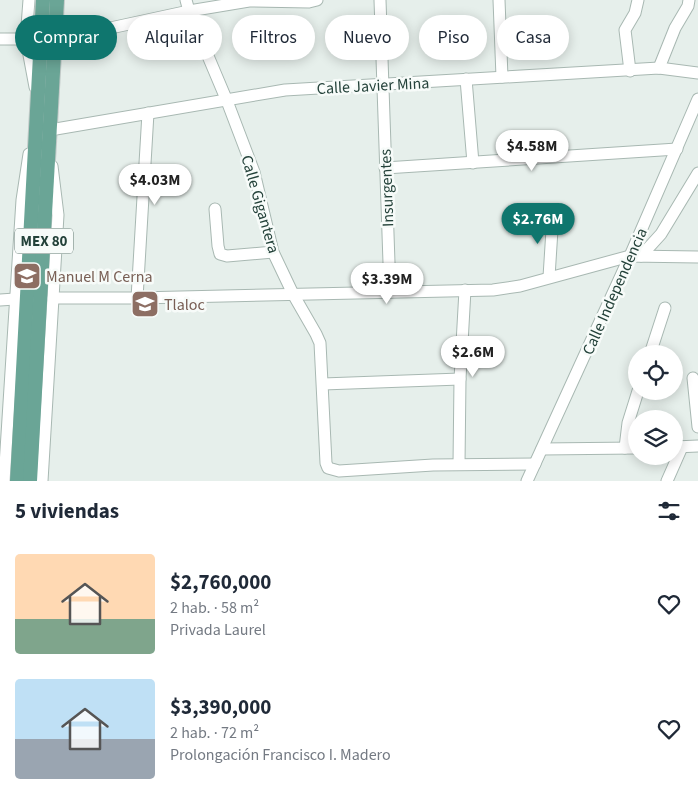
<!DOCTYPE html>
<html lang="es">
<head>
<meta charset="utf-8">
<style>
  :root { --surface:#fff; --page:#f6f6f7; --text:#1f2937; --muted:#747a83; --accent:#0f766e }
  body { margin:0; font-family:"Source Sans 3",sans-serif; background:var(--page); color:var(--text); height:100vh; display:flex; flex-direction:column; font-size:19px; white-space:nowrap }
  * { box-sizing:border-box; margin:0 }
  p { font-size:16px; color:var(--muted) }
  .icon { flex:none; width:28px; height:28px; fill:none; stroke:currentColor; stroke-width:2; stroke-linecap:round; stroke-linejoin:round }
  .map { position:relative; height:481px; overflow:hidden }
  .sheet { display:flex; flex-direction:column; background:var(--surface); flex:1 }
  .sheet>* { flex:none }
  .banner { position:absolute; left:15px; top:15px; width:669px; height:45px; display:flex; gap:10px }
  .tools { position:absolute; left:628px; top:345px; display:grid; gap:10px }
  .tools a { display:grid; place-items:center; width:55px; height:55px; border-radius:50%; background:var(--surface); box-shadow:0 2px 12px #0003; font-size:25px }
  .price { position:absolute; translate:-50% -42px; padding:0 11px; border-radius:18px; background:#fff; color:#222; font-size:16px; line-height:32px; filter:drop-shadow(0 1px 2px #0008) }
  .price::after { content:''; position:absolute; left:50%; top:30px; width:15px; height:11px; margin-left:-8px; background:inherit; clip-path:polygon(0 0,100% 0,50% 100%) }
  .price.active { background:var(--accent); color:#fff }
  ul { padding:0; list-style:none }
  li { display:flex; align-items:center; gap:15px; height:125px; padding:0 15px }
  li span { display:grid; place-items:center; flex:none; width:140px; height:100px; border-radius:5px; color:#555 }
  li>.icon { margin-inline-start:auto }
  span .icon { width:60px; height:60px; fill:#fffc; stroke-width:1 }
  li b { font-size:21px }
  h2 { display:flex; justify-content:space-between; align-items:center; height:60px; padding:0 15px; font-size:21px }
  .tag { padding:0 18px; border-radius:22px; background:var(--surface); box-shadow:0 2px 12px #0003; font-size:18px; line-height:45px }
  .tag.active { background:var(--accent); color:#fff }
  .map>svg:first-child { display:block }
  .lines { fill:none; stroke-linecap:round; stroke-linejoin:round }
  .minor-casing { stroke:#a8b8b2; stroke-width:13 }
  .major-casing { stroke:#c2cac8; stroke-width:16 }
  .minor { stroke:#fff; stroke-width:11 }
  .major { stroke:#6aa596; stroke-width:14 }
  .labels { text-anchor:middle; stroke-width:5; stroke-linejoin:round; paint-order:stroke }
  .shield { fill:#f7fbf9; stroke:#637a73; stroke-width:1 }
  .shield-label { font-size:15px; font-weight:bold; fill:#24423a }
  .street-label { font-size:16px; fill:#24423a; stroke:#f7fbf9 }
  .education-label { font-size:16px; fill:#785e54; stroke:#f7fbf9; text-anchor:start }
</style>
</head>
<body>
<div class="map">
<svg width="698" height="481" viewBox="0 0 698 481">
  <rect width="100%" height="100%" fill="#e6efeb"/>
  <g class="lines">
    <defs>
      <g id="minor">
        <path d="M29,0L26,39L35,87"/>
        <path d="M186,0L189,11L227,101L254,172L273,252L293,294L316,334L320,343L326,463L328,468L339,471L433,465L535,464"/>
        <path d="M380,0L390,292"/>
        <path d="M499,0L502,77"/>
        <path d="M0,39H26"/>
        <path d="M55,40L189,11L249,1L309,2L317,0"/>
        <path d="M659,68L675,28L688,6L689,0"/>
        <path d="M630,71L625,30L635,13L638,0"/>
        <path d="M466,79L473,163"/>
        <path d="M50,130L285,90L659,68L698,73"/>
        <path d="M385,168L677,149"/>
        <path d="M215,209L218,246L220,254L227,256L273,252"/>
        <path d="M641,256L661,234L698,173"/>
        <path d="M549,277L553,214"/>
        <path d="M53,298H137L493,290L520,286L630,256L698,257"/>
        <path d="M137,298L148,113"/>
        <path d="M0,300L15,299"/>
        <path d="M650,354L665,308"/>
        <path d="M693,378L698,427"/>
        <path d="M323,384L460,379"/>
        <path d="M675,447L698,446"/>
        <path d="M625,448L628,423L638,391"/>
        <path d="M542,449L636,448"/>
        <path d="M459,464L460,379L465,290"/>
        <path d="M4,481L22,200L29,154"/>
        <path d="M42,481L58,215L52,166"/>
        <path d="M527,481L630,256L698,99"/>
        <path d="M667,481L682,447"/>
      </g>
      <g id="major">
        <path d="M17,481L43,0"/>
        <path d="M30,481L57,0"/>
      </g>
    </defs>
    <use href="#minor" class="minor-casing"/>
    <use href="#major" class="major-casing"/>
    <use href="#minor" class="minor"/>
    <use href="#major" class="major"/>
  </g>
  <defs>
    <symbol id="school-square" viewBox="-11 -11 22 22"><rect x="-9" y="-9" width="18" height="18" rx="4" fill="#8d6e63" stroke="#f7fbf9"/><path d="M0-5L7-2L0 1L-7-2ZM-4 1L0 2.5L4 1V4Q0 6-4 4Z" fill="#fff"/></symbol>
  </defs>
  <g fill-rule="evenodd">
    <use href="#school-square" x="11" y="260" width="32" height="32"/>
    <use href="#school-square" x="129" y="288" width="32" height="32"/>
  </g>
  <g class="labels">
    <rect class="shield" x="15" y="228.5" width="58" height="25" rx="4"/>
    <g class="shield-label">
      <text x="44" y="246">MEX 80</text>
    </g>
    <g class="street-label">
      <text transform="translate(373 85) rotate(-3)" y="6">Calle Javier Mina</text>
      <text transform="translate(386 188) rotate(-92)" y="6">Insurgentes</text>
      <text transform="translate(261 204) rotate(74)" y="6">Calle Gigantera</text>
      <text transform="translate(614 291) rotate(-66)" y="6">Calle Independencia</text>
    </g>
    <g class="education-label">
      <text x="46" y="282">Manuel M Cerna</text>
      <text x="164" y="310">Tlaloc</text>
    </g>
  </g>
</svg>
<div class="tools">
<a><svg class="icon" aria-label="locate" viewBox="0 0 24 24"><circle cx="12" cy="12" r="6"/><path d="M12 2v4M12 18v4M2 12h4M18 12h4"/></svg></a>
<a><svg class="icon" aria-label="layers" viewBox="0 0 24 24"><path d="M12 4l9 5-9 5-9-5zM3 14l9 5 9-5"/></svg></a>
</div>
<b class="price" style="left:532px;top:172px">$4.58M</b>
<b class="price" style="left:155px;top:206px">$4.03M</b>
<b class="price active" style="left:538px;top:245px">$2.76M</b>
<b class="price" style="left:387px;top:305px">$3.39M</b>
<b class="price" style="left:473px;top:378px">$2.6M</b>
<div class="banner">
<a class="tag active">Comprar</a>
<a class="tag">Alquilar</a>
<a class="tag">Filtros</a>
<a class="tag">Nuevo</a>
<a class="tag">Piso</a>
<a class="tag">Casa</a>
</div>
</div>
<section class="sheet">
<h2>5 viviendas<svg class="icon" aria-label="filters" viewBox="0 0 24 24"><path d="M4 7h16M4 17h16"/><circle cx="9" cy="7" r="2"/><circle cx="15" cy="17" r="2"/></svg></h2>
<ul>
<li><span style="background:linear-gradient(#ffd9b3 65%,#7fa58c 0)"><svg class="icon" aria-label="home" viewBox="0 0 24 24"><path d="M3 11l9-7 9 7M6 9v11h12V9"/></svg></span><div><b>$2,760,000</b><p>2 hab. · 58 m²</p><p>Privada Laurel</p></div><svg class="icon" aria-label="heart" viewBox="0 0 24 24"><path d="M12 20l-8-8c-3-5 5-10 8-4 3-6 11-1 8 4z"/></svg></li>
<li><span style="background:linear-gradient(#bfe0f5 60%,#9aa5b1 0)"><svg class="icon" aria-label="home" viewBox="0 0 24 24"><path d="M3 11l9-7 9 7M6 9v11h12V9"/></svg></span><div><b>$3,390,000</b><p>2 hab. · 72 m²</p><p>Prolongación Francisco I. Madero</p></div><svg class="icon" aria-label="heart" viewBox="0 0 24 24"><path d="M12 20l-8-8c-3-5 5-10 8-4 3-6 11-1 8 4z"/></svg></li>
</ul>
</section>
</body>
</html>
